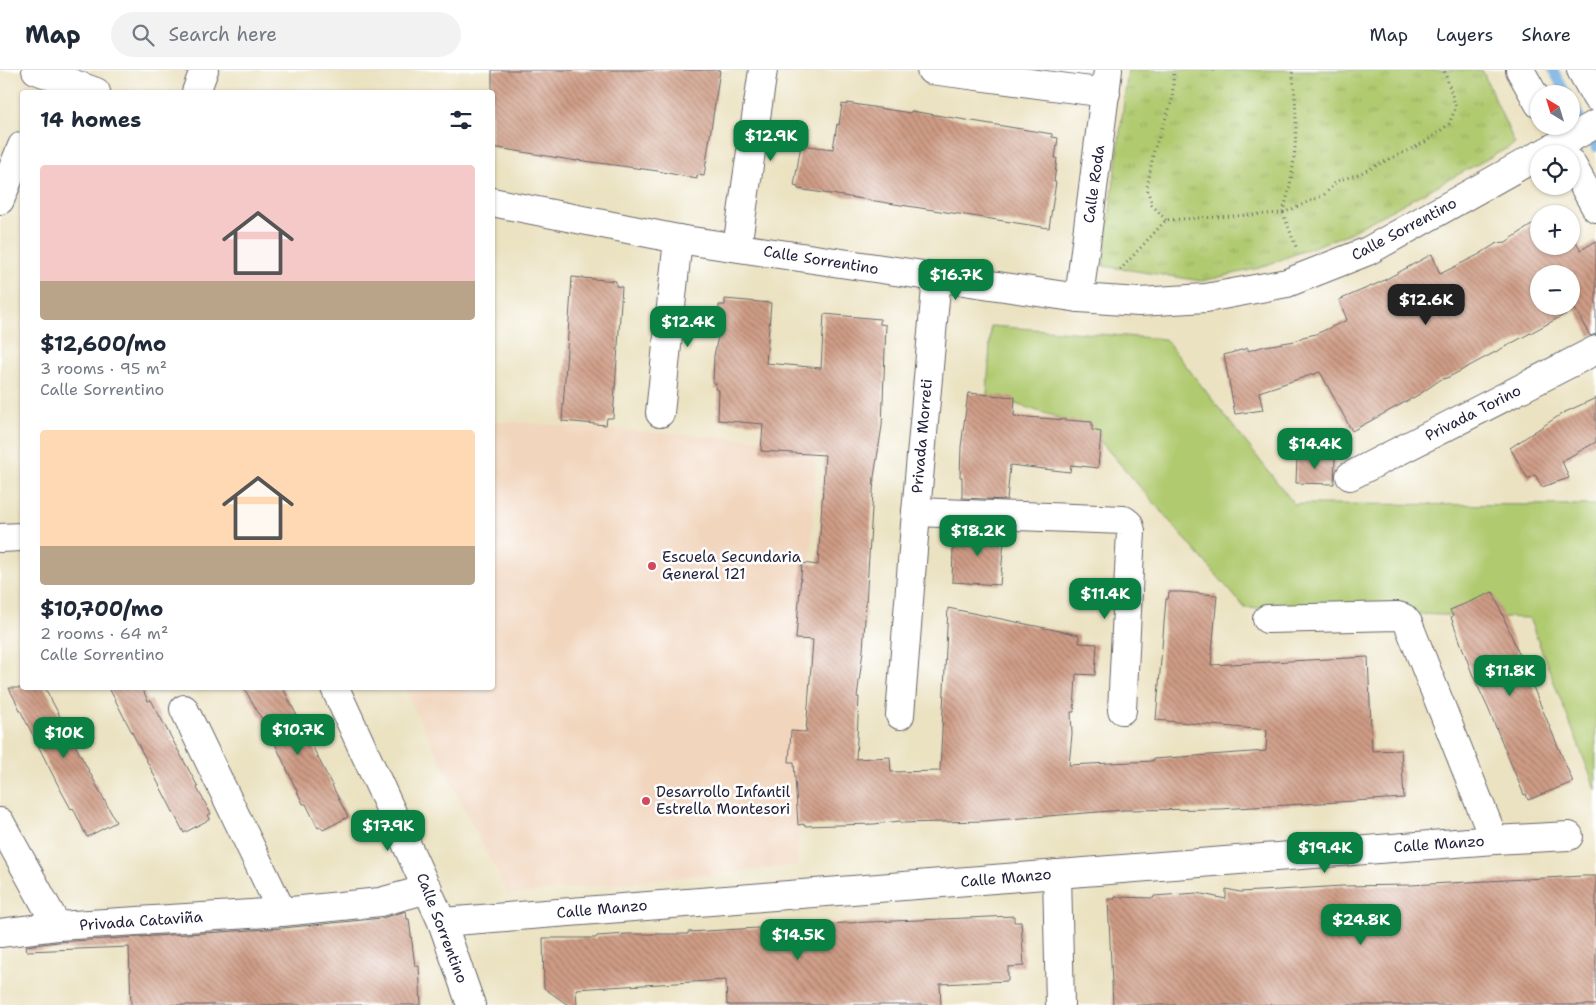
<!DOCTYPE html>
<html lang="en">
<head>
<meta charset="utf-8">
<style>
  :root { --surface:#fff; --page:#f2f2f3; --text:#1f2937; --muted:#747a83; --line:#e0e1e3; --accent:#0b8043 }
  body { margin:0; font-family:"Shantell Sans",sans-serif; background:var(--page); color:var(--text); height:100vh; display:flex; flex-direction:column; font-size:19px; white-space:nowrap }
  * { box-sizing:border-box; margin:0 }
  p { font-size:16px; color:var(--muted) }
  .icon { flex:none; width:28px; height:28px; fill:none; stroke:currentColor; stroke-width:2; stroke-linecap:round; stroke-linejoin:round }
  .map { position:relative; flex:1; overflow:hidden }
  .drawer { position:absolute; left:20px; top:20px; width:475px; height:600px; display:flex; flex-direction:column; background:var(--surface); border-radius:5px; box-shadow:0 1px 4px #0004 }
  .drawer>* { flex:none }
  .needle { width:32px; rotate:322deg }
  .tools { position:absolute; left:1530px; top:15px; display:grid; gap:10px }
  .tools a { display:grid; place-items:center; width:50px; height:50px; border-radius:50%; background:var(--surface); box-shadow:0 1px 4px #0004; font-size:25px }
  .price { position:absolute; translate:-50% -42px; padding:0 11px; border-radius:10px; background:var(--accent); color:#fff; font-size:16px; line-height:32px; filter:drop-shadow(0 1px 2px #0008) }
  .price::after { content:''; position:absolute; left:50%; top:30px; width:15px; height:11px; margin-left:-8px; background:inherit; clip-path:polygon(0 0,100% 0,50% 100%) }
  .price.selected { background:#222; color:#fff }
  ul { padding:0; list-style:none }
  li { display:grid; align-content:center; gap:10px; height:265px; padding:0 20px }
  li span { display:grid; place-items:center; height:155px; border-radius:5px; color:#555 }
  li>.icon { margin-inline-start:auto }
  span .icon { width:90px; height:90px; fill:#fffc; stroke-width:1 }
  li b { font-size:21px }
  h2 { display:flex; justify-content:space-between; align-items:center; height:60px; padding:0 20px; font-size:21px }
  header { display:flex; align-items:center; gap:30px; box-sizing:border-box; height:70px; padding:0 25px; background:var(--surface); border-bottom:1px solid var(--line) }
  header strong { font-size:24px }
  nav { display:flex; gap:28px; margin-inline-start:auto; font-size:18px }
  .search { width:350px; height:45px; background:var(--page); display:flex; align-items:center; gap:12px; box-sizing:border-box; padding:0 18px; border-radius:28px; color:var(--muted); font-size:19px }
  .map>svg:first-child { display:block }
  .built { fill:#f1d5bd }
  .green { fill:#b0ca70; stroke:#697656 }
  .park { fill:url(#park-tufts); stroke:#697656 }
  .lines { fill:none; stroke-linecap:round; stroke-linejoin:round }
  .stream { stroke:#6dabdf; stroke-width:10 }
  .building { fill:url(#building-back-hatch); fill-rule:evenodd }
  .minor-casing { stroke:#68656a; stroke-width:30 }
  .path { stroke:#68656a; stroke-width:3; stroke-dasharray:1 4; stroke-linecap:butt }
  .minor { stroke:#fff; stroke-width:28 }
  .poi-dot { fill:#d1495b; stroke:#fff; stroke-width:2 }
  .labels { text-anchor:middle; stroke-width:5; stroke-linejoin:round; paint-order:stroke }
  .street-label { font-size:15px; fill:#22223b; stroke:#fff }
  .poi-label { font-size:15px; fill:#22223b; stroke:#fff; text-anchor:start }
</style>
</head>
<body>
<header>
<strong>Map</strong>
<div class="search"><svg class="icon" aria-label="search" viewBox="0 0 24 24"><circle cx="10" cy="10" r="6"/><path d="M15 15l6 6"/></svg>Search here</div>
<nav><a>Map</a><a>Layers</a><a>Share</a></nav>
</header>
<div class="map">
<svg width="1596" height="935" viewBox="0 0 1596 935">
  <defs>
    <pattern id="park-tufts" width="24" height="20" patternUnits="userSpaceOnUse" patternTransform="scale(1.25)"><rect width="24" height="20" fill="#b0ca70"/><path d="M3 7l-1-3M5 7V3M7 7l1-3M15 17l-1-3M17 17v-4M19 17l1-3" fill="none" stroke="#97ad62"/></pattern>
    <pattern id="building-back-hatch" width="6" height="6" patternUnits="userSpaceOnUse" patternTransform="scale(1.25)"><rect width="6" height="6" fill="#cf9c85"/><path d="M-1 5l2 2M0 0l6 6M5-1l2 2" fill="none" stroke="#a87f6e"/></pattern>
  </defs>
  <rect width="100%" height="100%" fill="#fff"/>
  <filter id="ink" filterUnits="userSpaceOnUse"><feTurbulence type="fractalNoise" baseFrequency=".02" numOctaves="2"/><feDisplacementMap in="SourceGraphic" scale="10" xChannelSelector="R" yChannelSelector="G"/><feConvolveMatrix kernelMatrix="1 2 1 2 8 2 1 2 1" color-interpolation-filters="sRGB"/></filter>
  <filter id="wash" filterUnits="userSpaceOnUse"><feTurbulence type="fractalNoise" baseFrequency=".0096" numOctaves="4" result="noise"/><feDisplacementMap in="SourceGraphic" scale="20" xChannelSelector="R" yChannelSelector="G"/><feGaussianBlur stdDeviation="1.12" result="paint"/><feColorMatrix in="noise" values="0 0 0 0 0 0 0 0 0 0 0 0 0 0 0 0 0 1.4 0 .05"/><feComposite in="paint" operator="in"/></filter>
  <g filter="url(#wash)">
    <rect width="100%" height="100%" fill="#ebe2c1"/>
    <path class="built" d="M493,351L816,374L797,795L508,825L404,618H492Z"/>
    <path class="green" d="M991,256L1165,269L1294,434L1596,435V720L1529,548L1245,538L1088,357L987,325Z"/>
    <path class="park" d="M1128,0H1482L1515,74L1347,164L1259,198L1202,211L1103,196Z"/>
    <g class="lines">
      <g class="stream">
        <path d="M1553,0L1566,24"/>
        <path d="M1571,32L1596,77"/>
      </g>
    </g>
    <g id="blocks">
      <g class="building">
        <path d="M492,0H720L704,106L697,105V109L658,101L577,90V91L492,77Z"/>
        <path d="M847,33L910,43L911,41L1052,64V67L1058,68L1055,88H1057L1054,112H1056L1049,158L798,119V117L794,116L801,75L833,79L837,54L839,55L842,34L847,35Z"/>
        <path d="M1539,150V176H1571V164L1581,180L1596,171V264L1590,266L1575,239L1449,307L1440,310L1420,324L1352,361L1320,302L1259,322L1263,340L1235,344L1224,285L1248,278V281L1265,276L1295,271L1303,267L1316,264L1347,250L1339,230L1381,212L1432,184L1440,204L1478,185L1497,173L1506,172ZM1539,204H1571V236H1539Z"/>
        <path d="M572,207L616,211V216L622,217L613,348H607L606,355L562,351Z"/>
        <path d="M725,229L771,233L766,293L821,298L824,244L880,249V254L886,255L882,356L874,407L863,581L857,627H859L856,689L890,687L891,702L940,701L948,538L1079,565V573L1097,574L1095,605L1076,604L1074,642H1071L1072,664L1069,695L1153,691V689L1266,681L1267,660L1156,650L1166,529H1168L1169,522H1181L1217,525L1211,595L1368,587L1372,681L1401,680L1404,728L1220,739L1124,740L984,751L901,753L900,751L874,754L804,756V754L798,755L794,692H789L791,661L806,662L813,570L796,569L797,555L802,493L818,495L825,385L761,381L763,354L718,350L719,320L715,319L716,313H713L714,286L718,266L719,235H725Z"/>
        <path d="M968,323L1015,327L1014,346L1092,352V360L1101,362L1098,398L1071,395L1070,402L1010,395L1007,430L962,428V407H960L961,377Z"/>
        <path d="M1596,328V372L1562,391L1569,408L1542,417L1535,405L1528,409L1510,378L1563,343Z"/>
        <path d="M1297,386L1335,388L1334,414L1296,413Z"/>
        <path d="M956,459L1005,461L1000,515L952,512L953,478Z"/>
        <path d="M1493,522L1573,712L1528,730L1526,724L1524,725L1488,638L1473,606L1451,547L1453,546L1450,540Z"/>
        <path d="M9,618H45L116,752L87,767L73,738L71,739L58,715Z"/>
        <path d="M109,618H142L148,631L151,630L198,717L197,718L211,744L208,745L210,749L184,763Z"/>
        <path d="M244,618H283L348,747L323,760L321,757L318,758L306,734H303L270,663Z"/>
        <path d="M1583,806H1596V935H1113L1108,829H1115V827L1154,828V826L1197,823L1226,829V819L1240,822L1279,820L1342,816L1411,815Z"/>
        <path d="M406,841L407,849H409L415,896H419L421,935H131L129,877L27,881L26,876L58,872L284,858L382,848Z"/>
        <path d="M1014,846V852H1021L1024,896L1008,897V911L940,914L941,935H727L726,910L576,919L577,935H568L544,918L543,868H596L597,866L627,864H688V862L846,853Z"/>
      </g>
    </g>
  </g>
  <g filter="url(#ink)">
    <use href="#blocks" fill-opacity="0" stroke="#68656a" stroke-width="1"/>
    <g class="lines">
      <defs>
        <g id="minor">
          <path d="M36,0L96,22"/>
          <path d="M931,0L1106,23"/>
          <path d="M1520,0L1539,34"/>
          <path d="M1581,0L1596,27"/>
          <path d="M196,22L204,0"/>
          <path d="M1542,84L1596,54"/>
          <path d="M1571,93L1596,138"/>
          <path d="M0,130L22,76"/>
          <path d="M492,132L678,169L1079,228L1139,232L1206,228L1287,213L1368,181L1539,85"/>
          <path d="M737,177L763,0"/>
          <path d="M1079,228L1108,0"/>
          <path d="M660,343L678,169"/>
          <path d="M1350,406L1596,280"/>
          <path d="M916,442L1124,450L1129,454L1131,461L1122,640"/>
          <path d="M0,468L22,467"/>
          <path d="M1267,549L1398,546L1404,548L1408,553L1494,770"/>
          <path d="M335,618L442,852L471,935"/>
          <path d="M184,639L282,842"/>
          <path d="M900,645L916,442L937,207"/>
          <path d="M0,752L57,856"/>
          <path d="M1057,804L1060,935"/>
          <path d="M442,852L1494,770L1569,766"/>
          <path d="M0,863L57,856L282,842L380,832L428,819"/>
        </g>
      </defs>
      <use href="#minor" class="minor-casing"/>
      <g class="path">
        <path d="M1214,0L1215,3"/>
        <path d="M1283,142C1297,97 1299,46 1292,0"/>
        <path d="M1283,143L1324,125L1337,111L1359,104L1427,71L1449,54L1456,37L1444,0"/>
        <path d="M1166,150L1152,135L1147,118L1154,80L1172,31L1174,0"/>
        <path d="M1120,200L1166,150L1283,143L1296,177"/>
      </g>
      <use href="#minor" class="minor"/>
    </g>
  </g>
  <g class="poi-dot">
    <circle cx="652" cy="496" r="5"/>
    <circle cx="646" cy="731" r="5"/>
  </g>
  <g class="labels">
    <g class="street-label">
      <text transform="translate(1094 114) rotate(-82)" y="5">Calle Roda</text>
      <text transform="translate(1404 159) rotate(-28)" y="5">Calle Sorrentino</text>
      <text transform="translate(821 190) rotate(9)" y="5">Calle Sorrentino</text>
      <text transform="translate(1473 343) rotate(-27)" y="5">Privada Torino</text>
      <text transform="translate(922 366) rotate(-85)" y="5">Privada Morreti</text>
      <text transform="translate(1439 774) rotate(-4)" y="5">Calle Manzo</text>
      <text transform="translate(1006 808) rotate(-5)" y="5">Calle Manzo</text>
      <text transform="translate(602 839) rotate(-5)" y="5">Calle Manzo</text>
      <text transform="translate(141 851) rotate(-4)" y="5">Privada Cataviña</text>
      <text transform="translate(442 858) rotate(69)" y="5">Calle Sorrentino</text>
    </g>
    <g class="poi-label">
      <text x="662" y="492">Escuela Secundaria<tspan x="662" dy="17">General 121</tspan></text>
      <text x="656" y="727">Desarrollo Infantil<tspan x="656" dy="17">Estrella Montesori</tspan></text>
    </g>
  </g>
</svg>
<div class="tools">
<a><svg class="needle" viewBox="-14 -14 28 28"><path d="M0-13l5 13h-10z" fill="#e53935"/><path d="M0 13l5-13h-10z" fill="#747a83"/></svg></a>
<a><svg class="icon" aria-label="locate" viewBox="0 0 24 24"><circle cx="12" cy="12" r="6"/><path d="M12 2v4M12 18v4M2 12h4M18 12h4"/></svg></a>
<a>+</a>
<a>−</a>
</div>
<b class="price" style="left:771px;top:92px">$12.9K</b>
<b class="price" style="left:956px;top:231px">$16.7K</b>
<b class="price selected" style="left:1426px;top:256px">$12.6K</b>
<b class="price" style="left:688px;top:278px">$12.4K</b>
<b class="price" style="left:1315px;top:400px">$14.4K</b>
<b class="price" style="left:978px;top:487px">$18.2K</b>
<b class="price" style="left:1105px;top:550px">$11.4K</b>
<b class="price" style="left:1510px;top:627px">$11.8K</b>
<b class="price" style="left:298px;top:686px">$10.7K</b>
<b class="price" style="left:64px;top:689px">$10K</b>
<b class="price" style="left:388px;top:782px">$17.9K</b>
<b class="price" style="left:1325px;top:804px">$19.4K</b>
<b class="price" style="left:1361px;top:876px">$24.8K</b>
<b class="price" style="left:798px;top:891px">$14.5K</b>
<section class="drawer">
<h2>14 homes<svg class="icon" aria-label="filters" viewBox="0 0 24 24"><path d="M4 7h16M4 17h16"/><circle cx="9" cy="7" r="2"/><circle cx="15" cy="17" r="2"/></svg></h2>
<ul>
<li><span style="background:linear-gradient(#f6c9c9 75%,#b9a48a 0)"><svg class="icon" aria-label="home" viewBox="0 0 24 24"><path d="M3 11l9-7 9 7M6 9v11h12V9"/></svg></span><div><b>$12,600/mo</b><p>3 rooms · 95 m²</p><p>Calle Sorrentino</p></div></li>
<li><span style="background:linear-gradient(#ffd9b3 75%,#b9a48a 0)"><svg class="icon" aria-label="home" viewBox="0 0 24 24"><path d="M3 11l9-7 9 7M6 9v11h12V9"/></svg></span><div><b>$10,700/mo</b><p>2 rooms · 64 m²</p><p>Calle Sorrentino</p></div></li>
</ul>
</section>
</div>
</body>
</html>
